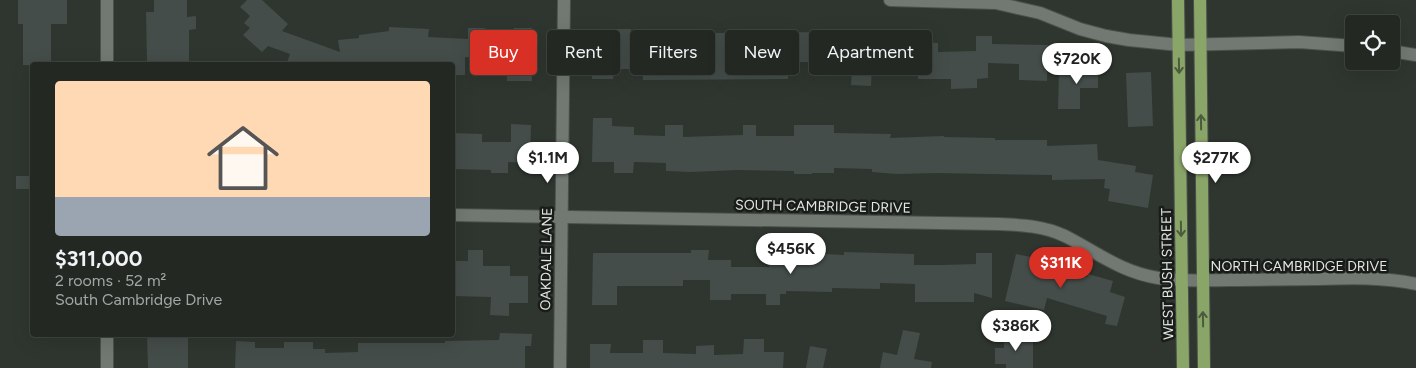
<!DOCTYPE html>
<html lang="en">
<head>
<meta charset="utf-8">
<style>
  :root { --surface:#232823; --page:#2f3430; --text:#f1f3f6; --muted:#a3a6a6; --line:#404441; --accent:#d93025 }
  body { margin:0; font-family:Figtree,sans-serif; background:var(--page); color:var(--text); height:100vh; display:flex; flex-direction:column; font-size:19px; white-space:nowrap }
  * { box-sizing:border-box; margin:0 }
  p { font-size:16px; color:var(--muted) }
  .icon { flex:none; width:28px; height:28px; fill:none; stroke:currentColor; stroke-width:2; stroke-linecap:round; stroke-linejoin:round }
  .map { position:relative; flex:1; overflow:hidden }
  .panel { position:absolute; left:30px; top:62px; width:425px; height:275px; display:flex; flex-direction:column; background:var(--surface); border-radius:5px; box-shadow:0 5px 20px #0002,0 0 0 1px var(--line) }
  .panel>* { flex:none }
  .guide { position:absolute; left:470px; top:30px; width:475px; height:45px; display:flex; gap:10px }
  .tools { position:absolute; left:1345px; top:15px; display:grid; gap:10px }
  .tools a { display:grid; place-items:center; width:55px; height:55px; border-radius:5px; background:var(--surface); box-shadow:0 5px 20px #0002,0 0 0 1px var(--line); font-size:25px }
  .price { position:absolute; translate:-50% -42px; padding:0 11px; border-radius:18px; background:#fff; color:#222; font-size:16px; line-height:32px; filter:drop-shadow(0 1px 2px #0008) }
  .price::after { content:''; position:absolute; left:50%; top:30px; width:15px; height:11px; margin-left:-8px; background:inherit; clip-path:polygon(0 0,100% 0,50% 100%) }
  .price.active { background:var(--accent); color:#fff }
  ul { padding:0; list-style:none }
  li { display:grid; align-content:center; gap:10px; height:265px; padding:0 25px }
  li span { display:grid; place-items:center; height:155px; border-radius:5px; color:#555 }
  li>.icon { margin-inline-start:auto }
  span .icon { width:90px; height:90px; fill:#fffc; stroke-width:1 }
  li b { font-size:21px }
  .tag { padding:0 18px; border-radius:5px; background:var(--surface); box-shadow:0 5px 20px #0002,0 0 0 1px var(--line); font-size:18px; line-height:45px }
  .tag.active { background:var(--accent); color:#fff }
  .map>svg:first-child { display:block }
  .building { fill:#444d49 }
  .lines { fill:none; stroke-linecap:round; stroke-linejoin:round }
  .minor-casing { stroke:#4c514c; stroke-width:14 }
  .major-casing { stroke:#4c514c; stroke-width:14 }
  .minor { stroke:#727972; stroke-width:12 }
  .major { stroke:#8aa568; stroke-width:12 }
  .oneway { stroke:#4c5a3d }
  .labels { text-anchor:middle; stroke-width:5; stroke-linejoin:round; paint-order:stroke }
  .street-label { font-size:14px; fill:#e1e6e2; stroke:#191c19 }
</style>
</head>
<body>
<div class="map">
<svg width="1416" height="368" viewBox="0 0 1416 368">
  <rect width="100%" height="100%" fill="#2f362f"/>
  <g class="building">
    <path d="M18,0H67V24H51V65H23V24H18Z"/>
    <path d="M154,0H187V17L196,16V29L189,30V65H151V61H147L146,12H154Z"/>
    <path d="M247,0H262L288,24L282,31L340,52L338,40L359,38V35L389,31V27L429,29L428,37L468,39V28H485L483,58L465,57V75H452V65H286L290,54L268,46L262,52L243,35L250,28L244,23L250,16L240,7Z"/>
    <path d="M514,28H532V81H507V44H514Z"/>
    <path d="M615,29H631V31L709,30V33L841,32V42L874,43V31L917,32V42L938,43V52L976,51V36H992V44L1048,45L1047,81L1019,80V64L988,63V78L977,79V88L951,89V79H918V74L900,73V63L872,62L871,86L851,85L852,69H816V62H788V79L643,80V69H613V79H592L593,39L615,40Z"/>
    <path d="M1082,60L1098,61V88H1080V109H1058L1059,71L1082,72Z"/>
    <path d="M1151,72L1153,126L1128,127L1126,73Z"/>
    <path d="M593,118H612V126L634,127V135L665,136V125H683V137L743,135V125H756V136H794V125H834V133L891,134L890,138L944,136V137L995,138V140H1047V146L1097,144L1098,160L1136,166L1135,172L1153,175L1148,208L1108,201L1110,189L1104,188L1105,179L1052,180V175L936,173L897,174L872,172V169L834,168V173H812V174H794V171L737,170L691,172L666,171V163L634,162L633,173H614V162H592Z"/>
    <path d="M511,124L531,125L530,163L508,162V173H491V170L452,169V133L482,134V142H511Z"/>
    <rect x="16" y="176" width="16" height="13"/>
    <path d="M468,250H483V266H510V276H528V303H509V316L490,315L491,297L452,296V261H468Z"/>
    <path d="M691,250H709L708,260H731V267H769V251L844,255V252L914,254V265H942L976,264V253H992V298L974,293V302H915V284L880,283V289L832,288V292L786,291V294H780V305H766V294H731V300H710V280H683V286H617V305H592L593,253H691Z"/>
    <path d="M1016,254L1055,262L1053,268L1087,277L1088,274L1113,281L1110,292L1125,297L1117,326L1105,324L1107,316L1047,298L1044,310L1005,301Z"/>
    <path d="M903,330L920,333L914,359L932,362L931,368H880L883,352L897,355Z"/>
    <path d="M500,333L532,334L531,346H525V368H235L236,341L255,342V348H284V342H313V349H325V353L358,352V343H445V341L499,340Z"/>
    <path d="M1033,334V368H1006V364H995V348H1004V335Z"/>
    <path d="M147,335H188V368H148Z"/>
    <path d="M744,339H764V352H784L783,368H590V344H611L610,353H643V340H663V353L696,354V346L714,345V355L743,354Z"/>
    <path d="M810,346L827,349L823,368H806Z"/>
  </g>
  <g class="lines">
    <defs>
      <g id="minor">
        <path d="M890,0L996,3L1040,13L1080,29L1106,36L1129,40L1179,45L1299,42L1354,46"/>
        <path d="M1391,51L1416,55"/>
        <path d="M107,65V0"/>
        <path d="M452,215L999,224C1022,225 1044,226 1065,236C1098,253 1121,272 1158,278C1182,282 1206,280 1230,280C1259,280 1288,279 1318,279C1351,278 1383,277 1416,284"/>
        <path d="M107,368V335"/>
        <path d="M560,368L564,0"/>
      </g>
      <g id="major">
        <path d="M1178,0L1183,368"/>
        <path d="M1200,0L1204,368"/>
      </g>
    </defs>
    <use href="#minor" class="minor-casing"/>
    <use href="#major" class="major-casing"/>
    <use href="#minor" class="minor"/>
    <use href="#major" class="major"/>
  </g>
  <defs><path id="oneway-shaft" d="M-6 0H5M1.5-3L5.5 0L1.5 3" fill="none" stroke-width="1.6" stroke-linecap="round" stroke-linejoin="round" transform="scale(1.25)"/></defs>
  <g class="oneway">
    <use href="#oneway-shaft" transform="translate(1179 66) rotate(89)"/>
    <use href="#oneway-shaft" transform="translate(1201 122) rotate(-91)"/>
    <use href="#oneway-shaft" transform="translate(1181 229) rotate(89)"/>
    <use href="#oneway-shaft" transform="translate(1203 319) rotate(-91)"/>
  </g>
  <g class="labels">
    <g class="street-label">
      <text transform="translate(823 206) rotate(1)" y="5">SOUTH CAMBRIDGE DRIVE</text>
      <text transform="translate(546 259) rotate(-89)" y="5">OAKDALE LANE</text>
      <text x="1299" y="271">NORTH CAMBRIDGE DRIVE</text>
      <text transform="translate(1167 274) rotate(-91)" y="5">WEST BUSH STREET</text>
    </g>
  </g>
</svg>
<div class="tools">
<a><svg class="icon" aria-label="locate" viewBox="0 0 24 24"><circle cx="12" cy="12" r="6"/><path d="M12 2v4M12 18v4M2 12h4M18 12h4"/></svg></a>
</div>
<b class="price" style="left:1077px;top:85px">$720K</b>
<b class="price" style="left:548px;top:184px">$1.1M</b>
<b class="price" style="left:1216px;top:184px">$277K</b>
<b class="price" style="left:791px;top:275px">$456K</b>
<b class="price active" style="left:1061px;top:289px">$311K</b>
<b class="price" style="left:1016px;top:352px">$386K</b>
<div class="guide">
<a class="tag active">Buy</a>
<a class="tag">Rent</a>
<a class="tag">Filters</a>
<a class="tag">New</a>
<a class="tag">Apartment</a>
</div>
<section class="panel">
<ul>
<li><span style="background:linear-gradient(#ffd9b3 75%,#9aa5b1 0)"><svg class="icon" aria-label="home" viewBox="0 0 24 24"><path d="M3 11l9-7 9 7M6 9v11h12V9"/></svg></span><div><b>$311,000</b><p>2 rooms · 52 m²</p><p>South Cambridge Drive</p></div></li>
</ul>
</section>
</div>
</body>
</html>
